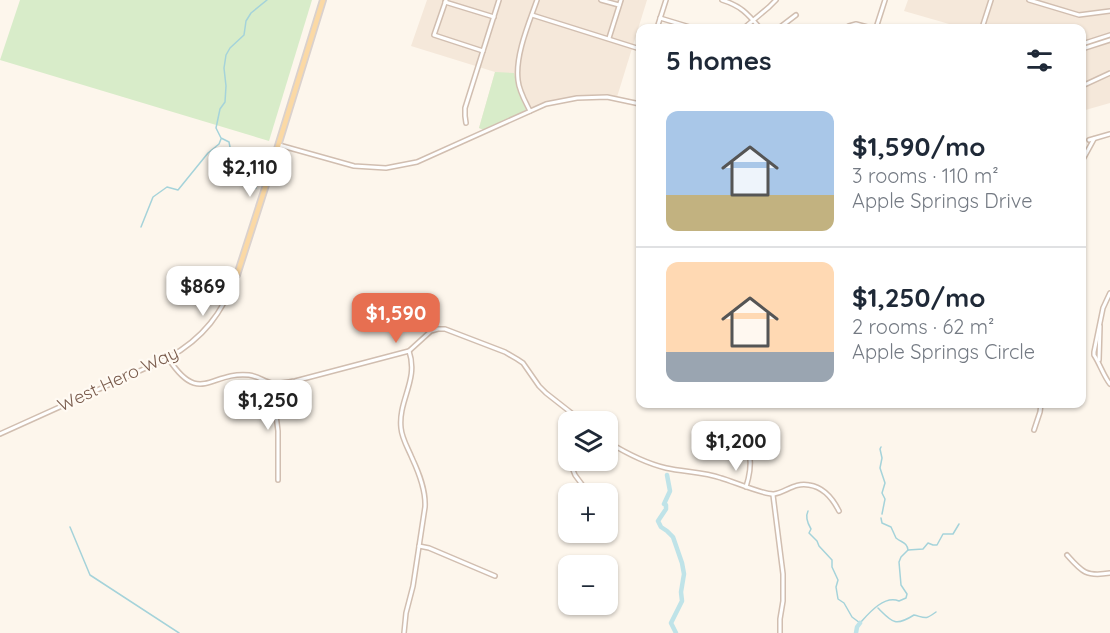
<!DOCTYPE html>
<html lang="en">
<head>
<meta charset="utf-8">
<style>
  :root { --surface:#fff; --page:#f2f2f3; --text:#1f2937; --muted:#747a83; --line:#e0e1e3; --accent:#e76f51 }
  body { margin:0; font-family:Quicksand,sans-serif; background:var(--page); color:var(--text); height:100vh; display:flex; flex-direction:column; font-size:22px; white-space:nowrap }
  * { box-sizing:border-box; margin:0 }
  p { font-size:20px; color:var(--muted) }
  .icon { flex:none; width:33px; height:33px; fill:none; stroke:currentColor; stroke-width:2; stroke-linecap:round; stroke-linejoin:round }
  .map { position:relative; flex:1; overflow:hidden }
  .panel { position:absolute; left:636px; top:24px; width:450px; height:384px; display:flex; flex-direction:column; background:var(--surface); border-radius:12px; box-shadow:0 2px 4px #0004 }
  .panel>* { flex:none }
  .controls { position:absolute; left:558px; top:411px; display:grid; gap:12px }
  .controls a { display:grid; place-items:center; width:60px; height:60px; border-radius:12px; background:var(--surface); box-shadow:0 2px 4px #0004; font-size:30px }
  .price { position:absolute; translate:-50% -51px; padding:0 14px; border-radius:12px; background:#fff; color:#222; font-size:20px; line-height:39px; filter:drop-shadow(0 2px 3px #0008) }
  .price::after { content:''; position:absolute; left:50%; top:36px; width:18px; height:14px; margin-left:-9px; background:inherit; clip-path:polygon(0 0,100% 0,50% 100%) }
  .price.selected { background:var(--accent); color:#fff }
  ul { padding:0; list-style:none }
  li { display:flex; align-items:center; gap:18px; height:150px; padding:0 30px }
  li+li { border-top:2px solid var(--line) }
  li span { display:grid; place-items:center; flex:none; width:168px; height:120px; border-radius:12px; color:#555 }
  li>.icon { margin-inline-start:auto }
  span .icon { width:72px; height:72px; fill:#fffc; stroke-width:1 }
  li b { font-size:26px }
  h2 { display:flex; justify-content:space-between; align-items:center; height:72px; padding:0 30px; font-size:26px }
  .map>svg:first-child { display:block }
  .residential { fill:#f5e8da }
  .green { fill:#d8ecc9 }
  .lines { fill:none; stroke-linecap:round; stroke-linejoin:round }
  .stream { stroke:#a5d3da; stroke-width:1.5 }
  .river { stroke:#bfe3e8; stroke-width:4.5 }
  .minor-casing { stroke:#d1beb0; stroke-width:6 }
  .major-casing { stroke:#dad1cd; stroke-width:8 }
  .minor { stroke:#fff; stroke-width:3 }
  .major { stroke:#fbd9a5; stroke-width:4.5 }
  .labels { text-anchor:middle; stroke-width:4.5; stroke-linejoin:round; paint-order:stroke }
  .street-label { font-size:18px; fill:#7a5c4d; stroke:#fffaf3 }
</style>
</head>
<body>
<div class="map">
<svg width="1110" height="633" viewBox="0 0 1110 633">
  <rect width="100%" height="100%" fill="#fdf6ec"/>
  <g class="residential">
    <path d="M427,0H647L617,97L607,95L566,98L543,104L484,130L479,128L495,72L411,46Z"/>
    <path d="M908,0H1110V103L1082,111V28H963L904,11Z"/>
  </g>
  <g class="green">
    <path d="M20,0H312L269,141L0,60Z"/>
    <path d="M495,72L514,73L518,91L526,110L484,130L479,128Z"/>
  </g>
  <g class="lines">
    <g class="stream">
      <path d="M256,188C246,182 229,168 227,156C226,152 228,150 230,147L229,142L221,138L216,128L220,109L225,102L226,86L224,68L226,55L230,48L244,35L246,21L251,13L267,0"/>
      <path d="M141,227L153,197L167,187L178,190L208,153L219,144L221,139"/>
      <path d="M881,447L880,449L882,458L880,468L885,483L882,493L885,499L882,514"/>
      <path d="M808,511C805,517 808,524 811,529L809,533L817,541L819,546L832,560V567L838,580L836,587L838,599L844,603L852,617L860,623C869,613 884,595 899,601L906,598L907,594L901,585L899,562L901,557L908,550C907,542 902,543 896,538L891,527L882,523L881,518"/>
      <path d="M70,527L90,575L179,633"/>
      <path d="M908,550L923,549L928,543L933,545H937L943,534H953L959,524"/>
      <path d="M878,608C892,622 895,627 914,615C926,618 925,620 936,612"/>
    </g>
    <g class="river">
      <path d="M667,475L670,491L664,504L666,505V509L658,521L661,527L667,531L673,537L682,563L684,574L681,592L682,601L671,623L676,633"/>
      <path d="M856,633L857,627L860,623"/>
    </g>
    <defs>
      <g id="minor">
        <path d="M446,0L434,35L483,51"/>
        <path d="M601,0L619,5"/>
        <path d="M722,0C741,6 747,13 760,28"/>
        <path d="M1029,0L1079,15L1110,11"/>
        <path d="M445,2L494,17"/>
        <path d="M532,15L640,49"/>
        <path d="M660,18L693,28"/>
        <path d="M849,26L856,24L871,28"/>
        <path d="M657,28L666,0"/>
        <path d="M744,28L769,7L776,0"/>
        <path d="M779,28L796,15"/>
        <path d="M876,28L885,0"/>
        <path d="M982,28L991,0"/>
        <path d="M609,38L621,0"/>
        <path d="M1082,44L1110,35"/>
        <path d="M1082,49L1110,40"/>
        <path d="M1082,86L1110,73"/>
        <path d="M530,111C525,101 519,91 518,80C515,55 529,23 537,0"/>
        <path d="M466,123L465,116V108L499,0"/>
        <path d="M1089,140L1110,134"/>
        <path d="M279,145L354,166L386,168L417,162L546,104L577,98L607,97L640,104"/>
        <path d="M1082,161L1094,139"/>
        <path d="M1110,293L1103,308L1094,352V355C1100,364 1103,375 1110,384"/>
        <path d="M168,358C200,407 210,371 249,375C257,376 264,381 271,383C279,384 287,382 295,381L409,351L431,331L438,329H445L505,352L517,359L523,363L539,386L546,393L583,422"/>
        <path d="M1099,360L1100,326"/>
        <path d="M273,383L275,407L278,431V480"/>
        <path d="M740,426C750,449 754,462 746,487"/>
        <path d="M568,428L566,438L568,459"/>
        <path d="M1034,430L1040,412L1041,404"/>
        <path d="M0,434L168,358C204,338 222,313 237,275"/>
        <path d="M608,442C626,453 645,463 666,468C684,472 704,472 721,478C732,481 764,495 774,494C786,492 795,482 809,485C823,487 833,499 839,511"/>
        <path d="M569,460L575,475L589,494"/>
        <path d="M773,495L783,574V601L780,619V633"/>
        <path d="M419,546L429,548L495,576"/>
        <path d="M1067,555C1082,572 1086,577 1110,573"/>
        <path d="M404,633L406,613L413,586L425,507C426,490 419,473 412,458C408,448 402,439 401,428C398,400 419,380 409,351"/>
      </g>
      <path id="major" d="M237,275L265,188L323,0"/>
    </defs>
    <use href="#minor" class="minor-casing"/>
    <use href="#major" class="major-casing"/>
    <use href="#minor" class="minor"/>
    <use href="#major" class="major"/>
  </g>
  <g class="labels">
    <g class="street-label">
      <text transform="translate(118 379) rotate(-25)" y="6">West Hero Way</text>
    </g>
  </g>
</svg>
<div class="controls">
<a><svg class="icon" aria-label="layers" viewBox="0 0 24 24"><path d="M12 4l9 5-9 5-9-5zM3 14l9 5 9-5"/></svg></a>
<a>+</a>
<a>−</a>
</div>
<b class="price" style="left:250px;top:198px">$2,110</b>
<b class="price" style="left:203px;top:317px">$869</b>
<b class="price selected" style="left:396px;top:344px">$1,590</b>
<b class="price" style="left:268px;top:431px">$1,250</b>
<b class="price" style="left:736px;top:472px">$1,200</b>
<section class="panel">
<h2>5 homes<svg class="icon" aria-label="filters" viewBox="0 0 24 24"><path d="M4 7h16M4 17h16"/><circle cx="9" cy="7" r="2"/><circle cx="15" cy="17" r="2"/></svg></h2>
<ul>
<li><span style="background:linear-gradient(#a9c7e8 70%,#c2b280 0)"><svg class="icon" aria-label="home" viewBox="0 0 24 24"><path d="M3 11l9-7 9 7M6 9v11h12V9"/></svg></span><div><b>$1,590/mo</b><p>3 rooms · 110 m²</p><p>Apple Springs Drive</p></div></li>
<li><span style="background:linear-gradient(#ffd9b3 75%,#9aa5b1 0)"><svg class="icon" aria-label="home" viewBox="0 0 24 24"><path d="M3 11l9-7 9 7M6 9v11h12V9"/></svg></span><div><b>$1,250/mo</b><p>2 rooms · 62 m²</p><p>Apple Springs Circle</p></div></li>
</ul>
</section>
</div>
</body>
</html>
